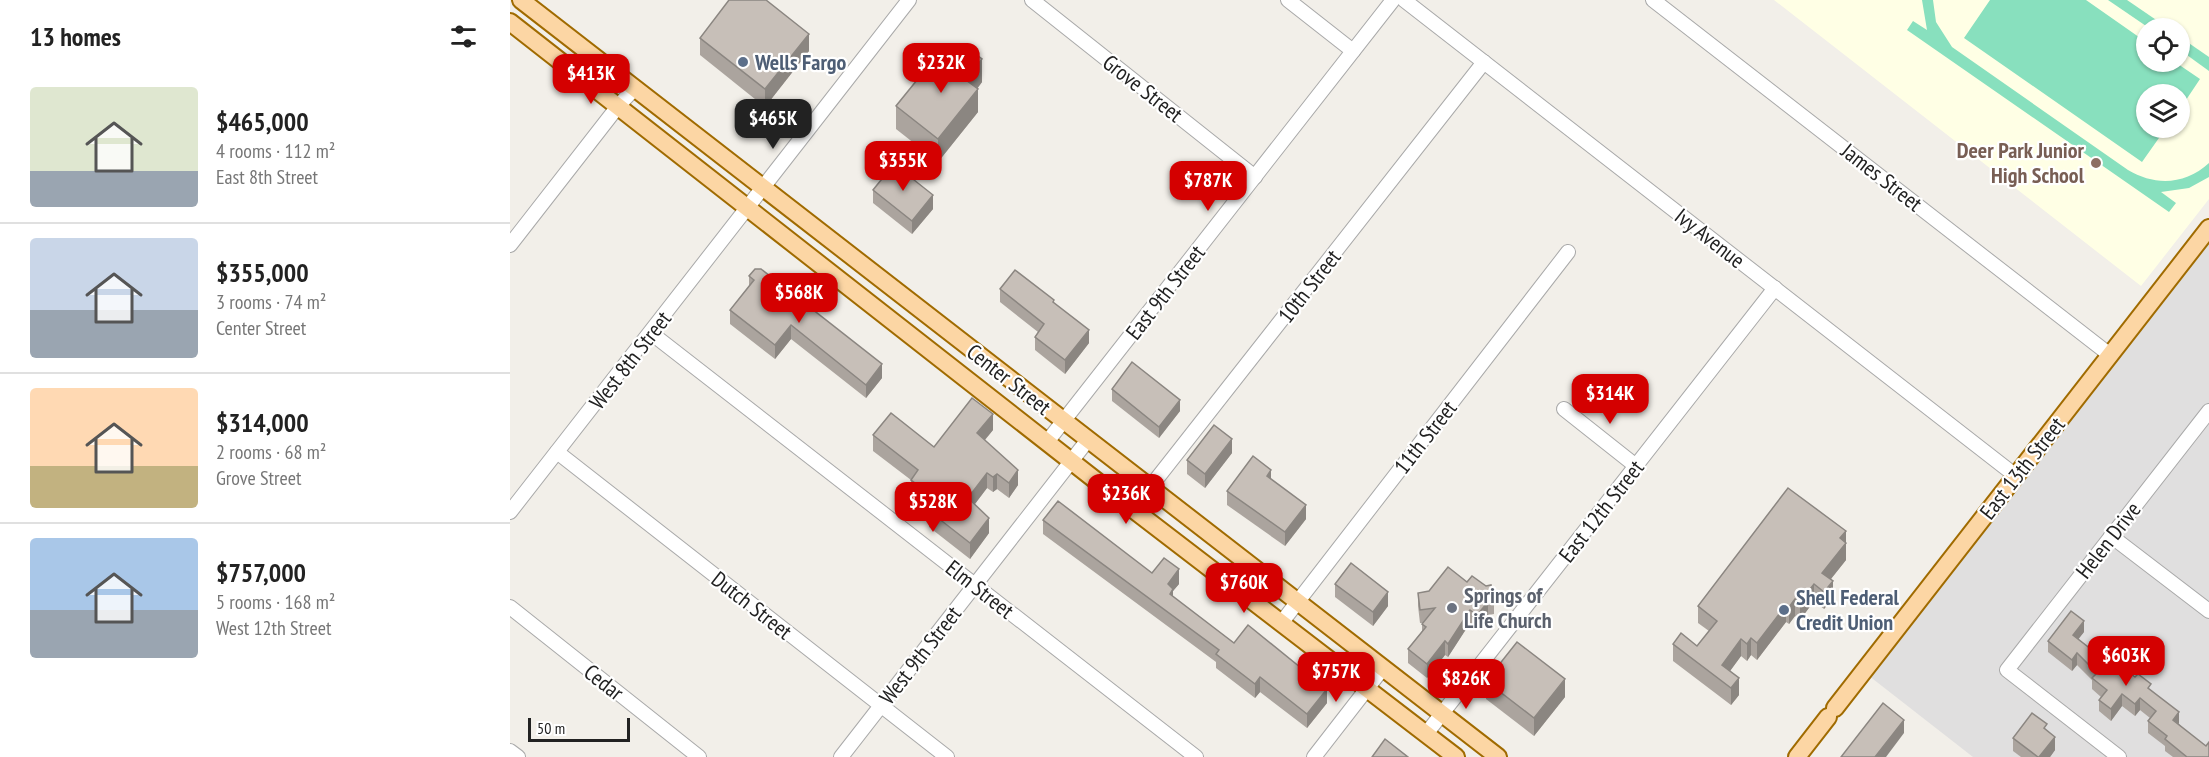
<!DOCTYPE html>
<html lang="en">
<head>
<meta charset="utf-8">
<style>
  :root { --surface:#fff; --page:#f6f6f6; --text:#222; --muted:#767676; --line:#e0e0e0; --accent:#d40000 }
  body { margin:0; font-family:"PT Sans Narrow",sans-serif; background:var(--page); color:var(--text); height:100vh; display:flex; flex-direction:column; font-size:22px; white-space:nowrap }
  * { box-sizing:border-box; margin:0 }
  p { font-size:20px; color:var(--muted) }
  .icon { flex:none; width:33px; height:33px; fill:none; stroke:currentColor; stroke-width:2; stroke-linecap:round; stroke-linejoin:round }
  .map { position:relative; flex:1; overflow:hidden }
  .panel { display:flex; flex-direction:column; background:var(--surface); width:510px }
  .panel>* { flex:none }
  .controls { position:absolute; left:1626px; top:18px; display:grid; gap:12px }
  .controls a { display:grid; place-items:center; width:54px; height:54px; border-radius:50%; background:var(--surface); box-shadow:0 2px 4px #0004; font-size:30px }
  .scale { position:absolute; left:18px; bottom:15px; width:102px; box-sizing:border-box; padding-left:6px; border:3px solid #222; border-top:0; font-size:16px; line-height:21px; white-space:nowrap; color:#222; -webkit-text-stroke:4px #fff; paint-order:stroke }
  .price { position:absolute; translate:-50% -51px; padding:0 14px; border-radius:12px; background:var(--accent); color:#fff; font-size:20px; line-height:39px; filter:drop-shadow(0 2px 3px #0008) }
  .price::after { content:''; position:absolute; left:50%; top:36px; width:18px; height:14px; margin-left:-9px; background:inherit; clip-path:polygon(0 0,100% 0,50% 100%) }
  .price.active { background:#222; color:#fff }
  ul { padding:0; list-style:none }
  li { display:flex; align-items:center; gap:18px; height:150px; padding:0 30px }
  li+li { border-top:2px solid var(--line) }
  li span { display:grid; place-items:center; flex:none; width:168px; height:120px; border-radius:6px; color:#555 }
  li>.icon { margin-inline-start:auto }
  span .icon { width:72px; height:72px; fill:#fffc; stroke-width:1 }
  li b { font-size:26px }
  h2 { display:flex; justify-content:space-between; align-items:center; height:72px; padding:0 30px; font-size:26px }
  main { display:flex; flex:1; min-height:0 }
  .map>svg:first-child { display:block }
  .residential { fill:#e0dfdf }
  .education { fill:#ffffe5; fill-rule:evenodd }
  .pitch { fill:#88e0be }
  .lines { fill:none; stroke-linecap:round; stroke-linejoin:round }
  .minor-casing { stroke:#a9a9a9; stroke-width:16 }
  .major-casing { stroke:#a06b00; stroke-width:20 }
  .minor { stroke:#fff; stroke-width:14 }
  .major { stroke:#fcd6a4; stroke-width:16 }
  .wall { fill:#aba49e }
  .shaded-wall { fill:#8b8681 }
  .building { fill:#c7bfb8; stroke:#8b8681; stroke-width:1.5 }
  .service-dot { fill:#5c6f8a; stroke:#fff; stroke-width:2 }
  .education-dot { fill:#8d6e63; stroke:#fff; stroke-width:2 }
  .worship-dot { fill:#6b7280; stroke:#fff; stroke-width:2 }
  .labels { text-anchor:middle; stroke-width:4.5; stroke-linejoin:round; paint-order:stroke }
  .service-label { font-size:22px; font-weight:bold; fill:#4e5e75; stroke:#fff; text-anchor:start }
  .street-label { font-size:22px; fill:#222; stroke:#fff }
  .education-label { font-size:22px; font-weight:bold; fill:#785e54; stroke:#fff; text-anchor:end }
  .worship-label { font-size:22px; font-weight:bold; fill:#5b616d; stroke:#fff; text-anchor:start }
</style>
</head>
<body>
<main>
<section class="panel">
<h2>13 homes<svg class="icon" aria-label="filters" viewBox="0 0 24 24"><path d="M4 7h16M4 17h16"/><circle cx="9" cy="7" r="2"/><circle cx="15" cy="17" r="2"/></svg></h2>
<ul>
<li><span style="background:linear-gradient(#dfe7d0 70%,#9aa5b1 0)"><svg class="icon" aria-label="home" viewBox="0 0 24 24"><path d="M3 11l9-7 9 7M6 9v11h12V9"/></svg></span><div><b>$465,000</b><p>4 rooms · 112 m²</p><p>East 8th Street</p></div></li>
<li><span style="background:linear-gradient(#c9d6e8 60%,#9aa5b1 0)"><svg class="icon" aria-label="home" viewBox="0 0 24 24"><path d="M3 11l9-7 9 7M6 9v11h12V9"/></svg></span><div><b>$355,000</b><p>3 rooms · 74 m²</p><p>Center Street</p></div></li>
<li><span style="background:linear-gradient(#ffd9b3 65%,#c2b280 0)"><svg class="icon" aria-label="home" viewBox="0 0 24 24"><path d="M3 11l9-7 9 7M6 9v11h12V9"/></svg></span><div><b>$314,000</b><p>2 rooms · 68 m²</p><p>Grove Street</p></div></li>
<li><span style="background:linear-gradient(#a9c7e8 60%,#9aa5b1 0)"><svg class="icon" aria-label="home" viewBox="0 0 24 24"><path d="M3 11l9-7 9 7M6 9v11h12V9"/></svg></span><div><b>$757,000</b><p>5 rooms · 168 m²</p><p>West 12th Street</p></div></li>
</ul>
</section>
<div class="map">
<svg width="1699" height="757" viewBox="0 0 1699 757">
  <rect width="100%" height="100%" fill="#f2efe9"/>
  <path class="residential" d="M1699,228V757H1463L1354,672Z"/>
  <path class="education" d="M1264,0H1699V199L1631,286ZM1636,28H1670V62H1636ZM1636,94H1670V128H1636Z"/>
  <g class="pitch">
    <path d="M1412,0H1423L1426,22L1442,47L1618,170C1645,186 1675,185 1699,163V177L1679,188L1651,192L1666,203L1659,212L1397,30L1403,21L1417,30Z"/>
    <path d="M1480,0H1576L1636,42V62H1665L1690,79L1670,109V94H1636V128H1656L1632,162L1454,38Z"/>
    <path d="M1598,0H1617L1658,28H1639Z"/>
    <path d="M1670,37L1699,57V71L1670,50Z"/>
  </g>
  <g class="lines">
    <defs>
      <g id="minor">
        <path d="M522,0L745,177"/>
        <path d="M778,0L843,51"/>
        <path d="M894,0L1506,476"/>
        <path d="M1143,0L1600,355"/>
        <path d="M0,245L109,105L125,88"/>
        <path d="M141,333L686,757"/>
        <path d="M1054,409L1126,466"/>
        <path d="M537,442L883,0"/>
        <path d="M47,452L437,757"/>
        <path d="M623,509L974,62"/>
        <path d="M0,512L399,0"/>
        <path d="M1601,536L1699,611"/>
        <path d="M0,607L189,757"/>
        <path d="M772,622L1058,252"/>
        <path d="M916,734L1265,288"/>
        <path d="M0,751L8,757"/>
        <path d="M331,757L577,441"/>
        <path d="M804,757L873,668"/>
        <path d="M1609,757L1497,670L1699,411"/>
      </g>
      <g id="major">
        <path d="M11,0L988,757"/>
        <path d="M0,22L607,497L946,757"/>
        <path d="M1325,708L1699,228"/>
        <path d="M1287,757L1318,717"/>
      </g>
    </defs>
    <use href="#minor" class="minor-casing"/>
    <use href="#major" class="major-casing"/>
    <use href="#minor" class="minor"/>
    <use href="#major" class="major"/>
  </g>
  <g class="wall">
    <path d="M190,38L299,51L255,107L190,55Z"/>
    <path d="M423,66L442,69L472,82L467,89L468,112L428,162L386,129V106Z"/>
    <path d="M363,190L423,209L402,234L363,203Z"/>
    <path d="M239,276L372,378L356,398L281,339L265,359L220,324V310L239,286Z"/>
    <path d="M490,289L544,303L579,343L555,374L525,350V337L528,332L490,302Z"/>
    <path d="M602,389L670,411L649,438L602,401Z"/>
    <path d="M483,430L475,440L508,485L499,498L487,489L483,492L477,488L465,504L479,533L460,559L419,527V511L420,510L401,495V480L363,451V435L424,447Z"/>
    <path d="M722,453L695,488L677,474V460Z"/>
    <path d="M761,479L796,519L775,546L717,505V491Z"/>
    <path d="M533,520L642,573L669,584L663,591V597L724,643L817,703L797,728L750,692L745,698L706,668V662L533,534Z"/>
    <path d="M1336,531V560L1321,579L1323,598L1314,609L1304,601L1290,620L1285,616L1279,624L1276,622L1247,660L1241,655L1237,661L1231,656L1220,671L1229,695L1221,705L1163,661V644L1187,646L1199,631L1188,623V606Z"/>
    <path d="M825,584L878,606L863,626L825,597Z"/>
    <path d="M908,593L984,601V614L978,615L967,628L960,623L938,657L935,655L917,678L898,663V649L912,631V624L913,623H910L908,606Z"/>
    <path d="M1574,632L1568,639L1641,691L1669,724L1699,757H1663L1655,751V746L1638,733V721L1640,718L1630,710L1625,716L1612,706L1601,721L1589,711V700L1591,697L1582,689V680L1567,665L1562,671L1538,652V641Z"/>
    <path d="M976,681L1055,697L1024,736L976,699Z"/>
    <path d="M1537,731L1545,750L1540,757H1511L1503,751V738Z"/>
  </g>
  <g class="shaded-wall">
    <path d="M299,34V51L255,107V89Z"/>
    <path d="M472,59V82L456,103V80Z"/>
    <path d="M468,89V112L428,162V139Z"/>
    <path d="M423,195V209L402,234V221Z"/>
    <path d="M281,325V339L265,359V345Z"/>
    <path d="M579,330V343L555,374V360Z"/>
    <path d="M372,364V378L356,398V385Z"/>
    <path d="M670,400V411L649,438V427Z"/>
    <path d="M483,414V430L467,449V433Z"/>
    <path d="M722,439V453L695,488V474Z"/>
    <path d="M508,470V485L499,498V483Z"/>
    <path d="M761,470V484L757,476Z"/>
    <path d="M477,473V488L458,513V498Z"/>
    <path d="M487,474V489L483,492V477Z"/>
    <path d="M796,505V519L775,546V532Z"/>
    <path d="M479,518V533L460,559V543Z"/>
    <path d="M1336,531V560L1312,590V573L1330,538Z"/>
    <path d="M669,569V584L663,591V603L660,608L658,584Z"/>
    <path d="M1323,581V598L1314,609V592Z"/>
    <path d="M1304,584V601L1290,620V602Z"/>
    <path d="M878,592V606L863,626V612Z"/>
    <path d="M1285,599V616L1279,624V607Z"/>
    <path d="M978,602V615L967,628V615Z"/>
    <path d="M1276,605V622L1247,660V643Z"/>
    <path d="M960,610V623L938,657V644Z"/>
    <path d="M1574,621V632L1563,646V635Z"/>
    <path d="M1241,638V655L1237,661V644Z"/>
    <path d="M1231,639V656L1212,682V665Z"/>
    <path d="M935,641V655L917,678V664Z"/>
    <path d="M1567,653V665L1562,671V660Z"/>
    <path d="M750,677V692L745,698V684Z"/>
    <path d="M1229,678V695L1221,705V688Z"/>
    <path d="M1055,679V697L1024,736V718Z"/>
    <path d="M817,689V703L797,728V714Z"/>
    <path d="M1612,694V706L1601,721V709Z"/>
    <path d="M1630,698V710L1625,716V704Z"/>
    <path d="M1669,712V724L1663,720Z"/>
    <path d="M1394,720V733L1376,757H1365Z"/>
    <path d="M1545,737V750L1540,757H1529Z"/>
  </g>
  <g class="building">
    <path d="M219,0H256L299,34L255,89L190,38Z"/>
    <path d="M459,49L472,59L456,80L468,89L428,139L386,106L420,64L423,66L429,59L442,69Z"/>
    <path d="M384,164L423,195L402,221L363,190Z"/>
    <path d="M245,269H251L372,364L356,385L281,325L265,345L220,310L244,280L239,276Z"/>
    <path d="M505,270L544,300L543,302L579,330L555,360L525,337L534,324L490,289Z"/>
    <path d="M622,362L670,400L649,427L602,389Z"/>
    <path d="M462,398L483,414L467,433L508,470L499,483L487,474L483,477L477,473L458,498L479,518L460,543L419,511L428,500L401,480L408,470L363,435L381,413L424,447Z"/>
    <path d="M704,425L722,439L695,474L677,460Z"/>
    <path d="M743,456L761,470L757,476L796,505L775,532L717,491Z"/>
    <path d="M1278,488L1336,531L1330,538L1336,543L1312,573L1323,581L1314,592L1304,584L1290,602L1285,599L1279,607L1276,605L1247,643L1241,638L1237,644L1231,639L1212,665L1229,678L1221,688L1163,644L1171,633L1187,646L1207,621L1188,606Z"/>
    <path d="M548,501L642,573L654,558L669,569L658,584L663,589L660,594L724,643L738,625L817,689L797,714L750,677L745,684L706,654L709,650L533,520Z"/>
    <path d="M841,563L878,592L863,612L825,584Z"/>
    <path d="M938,567L957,582L962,576L976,586L981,585L984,601L978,602L967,615L960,610L938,644L935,641L917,664L898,649L916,627L912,624L925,608L910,610L908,593L919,591Z"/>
    <path d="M1561,611L1574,621L1563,635L1582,650L1585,646L1625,677L1628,674L1641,684L1638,688L1669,712L1663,720L1696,746L1699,742V757H1677L1655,739L1657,736L1638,721L1646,711L1630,698L1625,704L1612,694L1601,709L1589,700L1597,690L1582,678L1587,673L1567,653L1562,660L1538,641Z"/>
    <path d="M1007,642L1055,679L1024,718L976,681Z"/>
    <path d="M1373,703L1394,720L1365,757H1331Z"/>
    <path d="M1522,713L1537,724L1534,728L1545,737L1529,757H1528L1503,738Z"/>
    <path d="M875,739L898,757H862Z"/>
  </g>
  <g class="service-dot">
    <circle cx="233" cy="62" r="6"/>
    <circle cx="1274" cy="610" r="6"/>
  </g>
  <circle class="education-dot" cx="1586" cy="163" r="6"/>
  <circle class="worship-dot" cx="942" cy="608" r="6"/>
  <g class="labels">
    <g class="service-label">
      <text x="245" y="70">Wells Fargo</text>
      <text x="1286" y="605">Shell Federal<tspan x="1286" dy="25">Credit Union</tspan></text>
    </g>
    <g class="street-label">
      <text transform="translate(633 88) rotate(38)" y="8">Grove Street</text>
      <text transform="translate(1372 177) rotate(38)" y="8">James Street</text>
      <text transform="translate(1200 238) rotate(38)" y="8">Ivy Avenue</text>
      <text transform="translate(799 286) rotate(-52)" y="8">10th Street</text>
      <text transform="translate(655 292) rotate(-52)" y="8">East 9th Street</text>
      <text transform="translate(120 360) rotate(-52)" y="8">West 8th Street</text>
      <text transform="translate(499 379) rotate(38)" y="8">Center Street</text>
      <text transform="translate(915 437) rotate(-52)" y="8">11th Street</text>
      <text transform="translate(1512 468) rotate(-52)" y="8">East 13th Street</text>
      <text transform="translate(1091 511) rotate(-52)" y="8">East 12th Street</text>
      <text transform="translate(1598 540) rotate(-52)" y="8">Helen Drive</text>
      <text transform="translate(470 589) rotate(38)" y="8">Elm Street</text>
      <text transform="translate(242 605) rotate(38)" y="8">Dutch Street</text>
      <text transform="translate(410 655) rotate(-52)" y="8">West 9th Street</text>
      <text transform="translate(94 682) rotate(38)" y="8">Cedar</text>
    </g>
    <g class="education-label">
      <text x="1574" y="158">Deer Park Junior<tspan x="1574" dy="25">High School</tspan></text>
    </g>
    <g class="worship-label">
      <text x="954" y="603">Springs of<tspan x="954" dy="25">Life Church</tspan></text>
    </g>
  </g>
</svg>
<div class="controls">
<a><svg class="icon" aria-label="locate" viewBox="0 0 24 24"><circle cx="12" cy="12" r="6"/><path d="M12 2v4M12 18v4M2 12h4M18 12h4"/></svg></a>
<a><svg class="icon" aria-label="layers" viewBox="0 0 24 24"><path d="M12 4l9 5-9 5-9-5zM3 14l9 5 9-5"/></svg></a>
</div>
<div class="scale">50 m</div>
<b class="price" style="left:431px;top:94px">$232K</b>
<b class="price" style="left:81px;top:105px">$413K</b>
<b class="price active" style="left:263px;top:150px">$465K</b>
<b class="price" style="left:393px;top:192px">$355K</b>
<b class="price" style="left:698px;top:212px">$787K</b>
<b class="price" style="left:289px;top:324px">$568K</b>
<b class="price" style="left:1100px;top:425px">$314K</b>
<b class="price" style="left:616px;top:525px">$236K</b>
<b class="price" style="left:423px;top:533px">$528K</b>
<b class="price" style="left:734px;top:614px">$760K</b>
<b class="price" style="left:1616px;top:687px">$603K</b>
<b class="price" style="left:826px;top:703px">$757K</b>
<b class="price" style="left:956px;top:710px">$826K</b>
</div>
</main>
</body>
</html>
